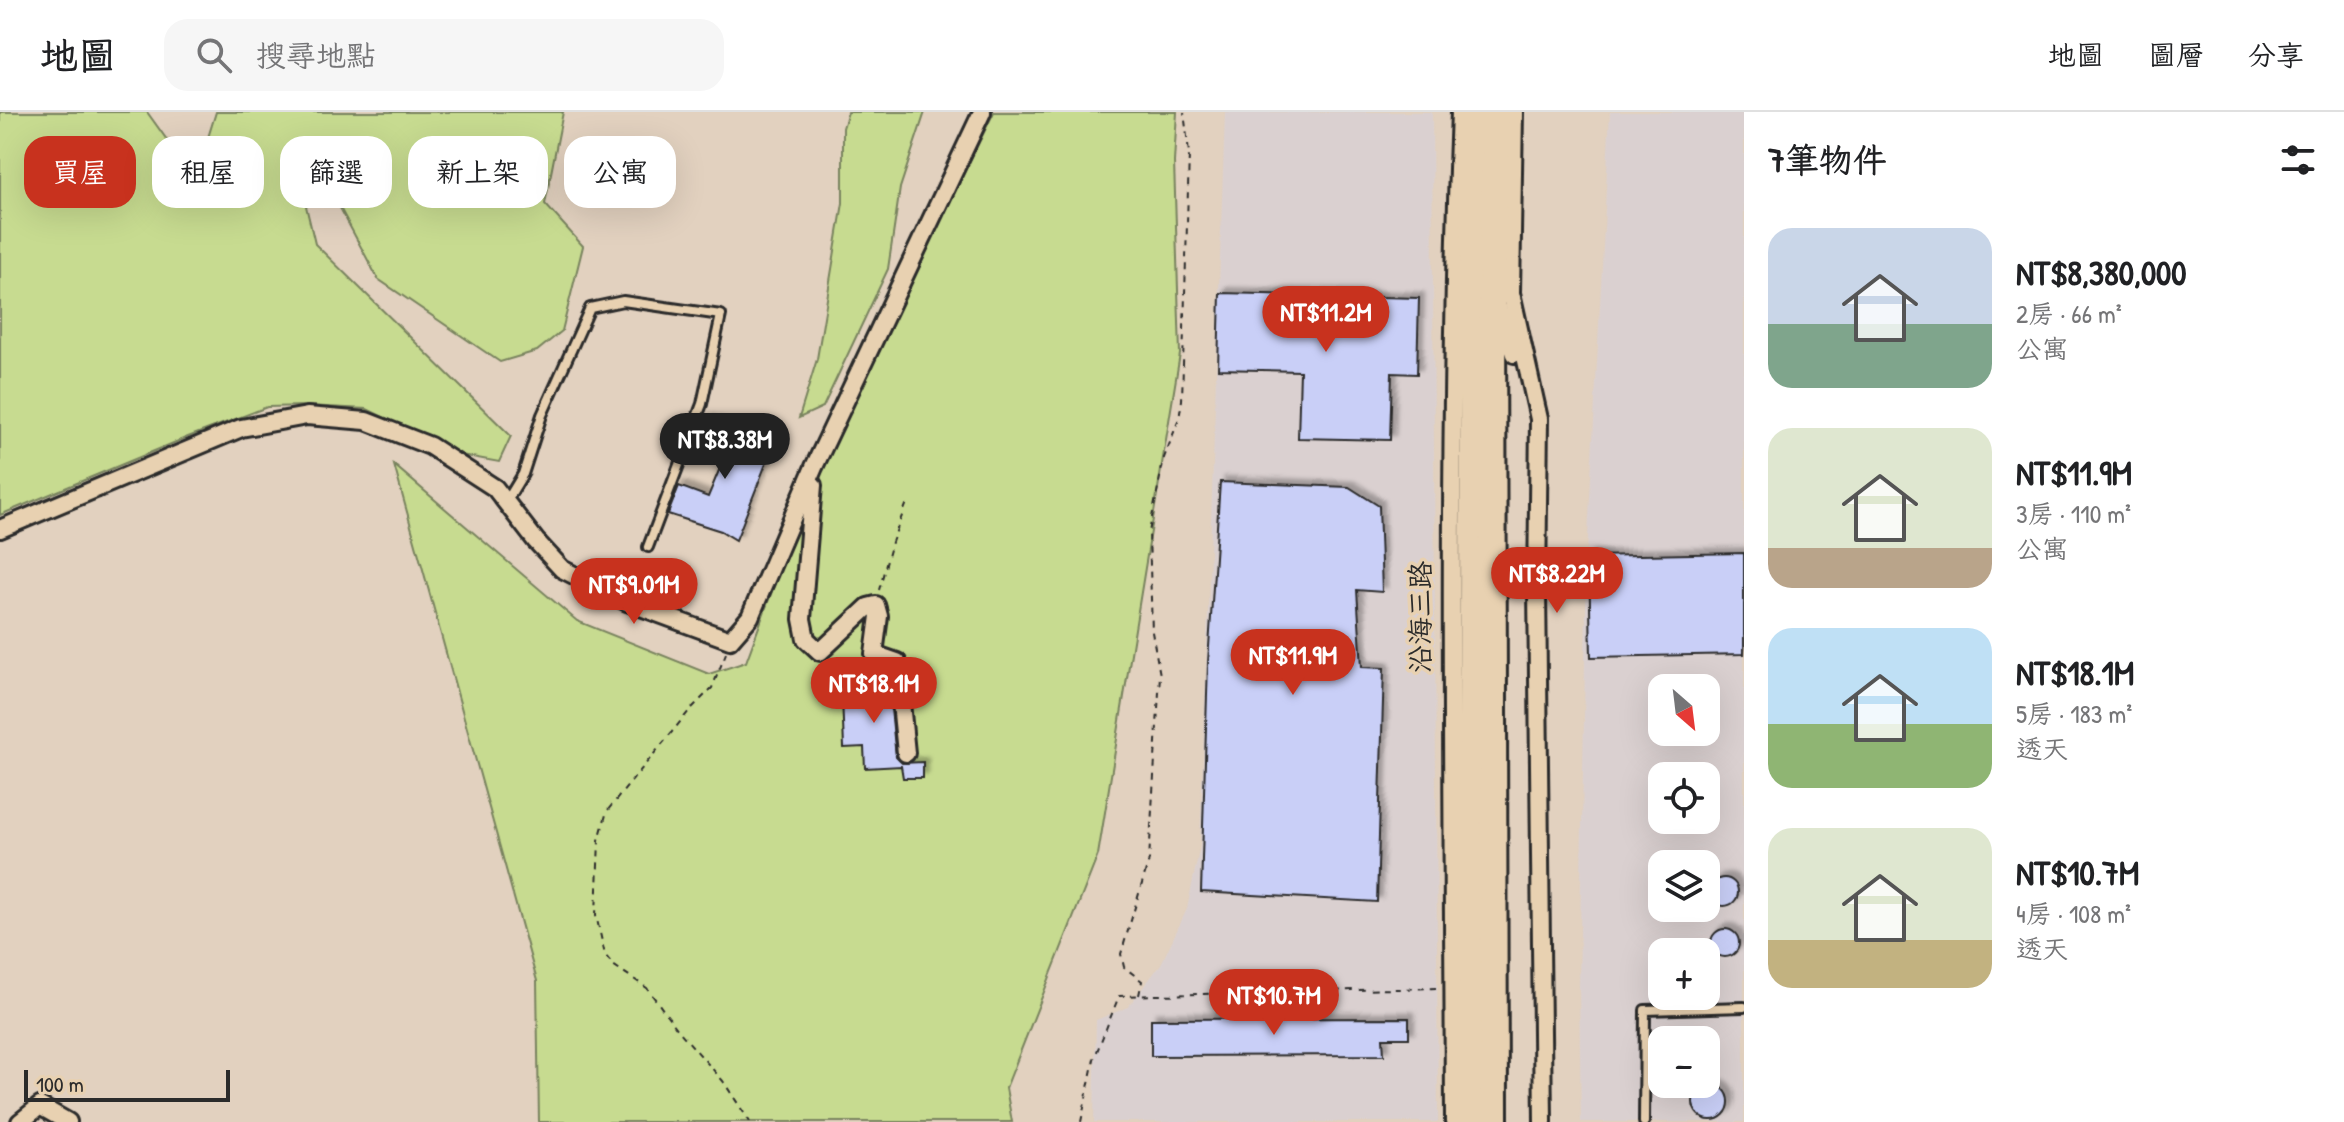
<!DOCTYPE html>
<html lang="zh-TW">
<head>
<meta charset="utf-8">
<style>
  :root { --surface:#fff; --page:#f6f6f6; --text:#202124; --muted:#757577; --line:#e0e0e0; --accent:#c8321e }
  body { margin:0; font-family:"Patrick Hand","LXGW WenKai TC",sans-serif; background:var(--page); color:var(--text); height:100vh; display:flex; flex-direction:column; font-size:30px; white-space:nowrap }
  * { box-sizing:border-box; margin:0 }
  p { font-size:26px; color:var(--muted) }
  .icon { flex:none; width:44px; height:44px; fill:none; stroke:currentColor; stroke-width:2; stroke-linecap:round; stroke-linejoin:round }
  .map { position:relative; flex:1; overflow:hidden }
  .panel { display:flex; flex-direction:column; background:var(--surface); width:600px }
  .panel>* { flex:none }
  .guide { position:absolute; left:24px; top:24px; width:760px; height:72px; display:flex; gap:16px }
  .needle { width:52px; rotate:152deg }
  .tools { position:absolute; left:1648px; top:562px; display:grid; gap:16px }
  .tools a { display:grid; place-items:center; width:72px; height:72px; border-radius:16px; background:var(--surface); box-shadow:0 8px 32px #0002; font-size:40px }
  .scale { position:absolute; left:24px; bottom:20px; width:206px; box-sizing:border-box; padding-left:8px; border:4px solid #2b2b2b; border-top:0; font-size:22px; line-height:28px; white-space:nowrap; color:#2b2b2b; -webkit-text-stroke:6px #e8d1b1; paint-order:stroke }
  .price { position:absolute; translate:-50% -68px; padding:0 18px; border-radius:28px; background:var(--accent); color:#fff; font-size:26px; line-height:52px; filter:drop-shadow(0 2px 4px #0008) }
  .price::after { content:''; position:absolute; left:50%; top:48px; width:24px; height:18px; margin-left:-12px; background:inherit; clip-path:polygon(0 0,100% 0,50% 100%) }
  .price.active { background:#222; color:#fff }
  ul { padding:0; list-style:none }
  li { display:flex; align-items:center; gap:24px; height:200px; padding:0 24px }
  li span { display:grid; place-items:center; flex:none; width:224px; height:160px; border-radius:24px; color:#555 }
  li>.icon { margin-inline-start:auto }
  span .icon { width:96px; height:96px; fill:#fffc; stroke-width:1 }
  li b { font-size:34px }
  h2 { display:flex; justify-content:space-between; align-items:center; height:96px; padding:0 24px; font-size:34px }
  .chip { padding:0 28px; border-radius:24px; background:var(--surface); box-shadow:0 8px 32px #0002; font-size:28px; line-height:72px }
  .chip.active { background:var(--accent); color:#fff }
  header { display:flex; align-items:center; gap:48px; box-sizing:border-box; height:112px; padding:0 40px; background:var(--surface); border-bottom:2px solid var(--line) }
  header strong { font-size:38px }
  nav { display:flex; gap:44px; margin-inline-start:auto; font-size:28px }
  .search { width:560px; height:72px; background:var(--page); display:flex; align-items:center; gap:20px; box-sizing:border-box; padding:0 28px; border-radius:24px; color:var(--muted); font-size:30px }
  main { display:flex; flex:1; min-height:0 }
  .map>svg:first-child { display:block }
  .built { fill:#dad0d0; fill-rule:evenodd }
  .green { fill:#c7db90; stroke:#79835e; stroke-width:2 }
  .building { fill:#c9cff7; stroke:#2b2b2b; stroke-width:2; filter:url(#shadow) }
  .lines { fill:none; stroke-linecap:round; stroke-linejoin:round }
  .lane-casing { stroke:#2b2b2b; stroke-width:14 }
  .street-casing { stroke:#2b2b2b; stroke-width:22 }
  .primary-casing { stroke:#2b2b2b; stroke-width:32 }
  .path { stroke:#2b2b2b; stroke-width:2; stroke-dasharray:6 6; stroke-linecap:butt }
  .lane { stroke:#e8d1b1; stroke-width:8 }
  .street { stroke:#e8d1b1; stroke-width:16 }
  .primary { stroke:#e8d1b1; stroke-width:26 }
  .labels { text-anchor:middle; stroke-width:7; stroke-linejoin:round; paint-order:stroke }
  .street-label { font-size:28px; fill:#2b2b2b; stroke:#e8d1b1 }
</style>
</head>
<body>
<header>
<strong>地圖</strong>
<div class="search"><svg class="icon" aria-label="search" viewBox="0 0 24 24"><circle cx="10" cy="10" r="6"/><path d="M15 15l6 6"/></svg>搜尋地點</div>
<nav><a>地圖</a><a>圖層</a><a>分享</a></nav>
</header>
<main>
<div class="map">
<svg width="1744" height="1010" viewBox="0 0 1744 1010">
  <defs>
    <filter id="shadow"><feDropShadow dx="5" dy="-5" stdDeviation="2" flood-color="#0004"/></filter>
  </defs>
  <rect width="100%" height="100%" fill="#e2d1bf"/>
  <filter id="ink" filterUnits="userSpaceOnUse"><feTurbulence type="fractalNoise" baseFrequency=".0125" numOctaves="2"/><feDisplacementMap in="SourceGraphic" scale="16" xChannelSelector="R" yChannelSelector="G"/><feConvolveMatrix kernelMatrix="1 2 1 2 8 2 1 2 1" color-interpolation-filters="sRGB"/></filter>
  <g filter="url(#ink)">
    <g class="built">
      <path d="M1225,0H1432L1438,1010H1094L1096,908L1128,895L1161,852L1187,797L1200,734Z"/>
      <path d="M1610,0H1744V1010H1581L1579,874L1587,443ZM1662,576H1706V620H1662ZM1662,664H1706V708H1662ZM1662,752H1706V796H1662ZM1662,840H1706V884H1662ZM1662,928H1706V972H1662Z"/>
    </g>
    <g class="green">
      <path d="M0,0H147L195,67L216,0H563L545,92L583,134L562,219L537,239L500,250L378,167L323,64L306,94L315,132L511,324L499,350L461,343L367,297L306,294L267,295L188,325L0,403Z"/>
      <path d="M848,0H925L900,76L888,157L823,295L799,306L817,247L843,91V16Z"/>
      <path d="M994,0H1177L1174,50L1180,242L1098,743L1006,976L1012,1010H539L537,869L394,353L577,509L709,562L746,550L800,403L826,340Z"/>
    </g>
    <g class="building">
      <path d="M1220,181L1419,186L1417,262L1392,261L1390,328L1298,326L1300,259L1218,257Z"/>
      <path d="M705,308L753,322L771,339L736,428L721,419L668,402L679,374L708,385L725,344L698,332Z"/>
      <path d="M1220,370L1349,375L1379,394L1382,480L1357,478L1362,555L1384,556L1377,790L1201,780L1208,550Z"/>
      <path d="M1744,441V542L1591,545L1589,444Z"/>
      <path d="M864,554L887,558L896,645L902,651L923,650V666H903L901,654L865,656L864,635L844,636L842,584L861,585Z"/>
      <circle cx="1724" cy="780" r="14"/>
      <circle cx="1725" cy="831" r="14"/>
      <path d="M1409,906V926H1383L1384,943L1151,944V907Z"/>
      <circle cx="1711" cy="990" r="18"/>
    </g>
    <g class="lines">
      <defs>
        <g id="lane">
          <path d="M506,390L523,362L542,303L590,196L623,189L721,203L702,292L648,435"/>
          <path d="M1644,1010L1645,898L1744,895"/>
        </g>
        <g id="street">
          <path d="M1514,0L1511,181L1539,307L1537,476L1543,1010"/>
          <path d="M1497,192L1514,242"/>
          <path d="M813,373L802,507L806,527L820,540L868,495L876,493L879,504L874,542L897,550L906,641"/>
          <path d="M0,417L241,316L307,304L366,309L430,334L495,376L536,429L562,457L627,490L730,528L750,505L814,355L982,0"/>
          <path d="M20,1010L40,994L68,1010"/>
          <path d="M1454,1010C1453,673 1447,337 1460,0"/>
        </g>
        <g id="primary">
          <path d="M1472,1010L1474,0"/>
          <path d="M1494,1010L1492,179L1496,0"/>
        </g>
      </defs>
      <use href="#lane" class="lane-casing"/>
      <use href="#street" class="street-casing"/>
      <use href="#primary" class="primary-casing"/>
      <g class="path">
        <path d="M879,478L892,430L908,388"/>
        <path d="M726,541L712,576L690,598L607,699L599,728L596,803L605,843L613,853L647,876L678,918L723,969L750,1010"/>
        <path d="M1139,883L1142,869L1124,855L1121,842L1149,748L1160,563L1152,520L1149,420L1164,346L1179,307L1182,288L1189,41L1184,0"/>
        <path d="M1081,1010L1094,947L1119,884L1436,876"/>
      </g>
      <use href="#lane" class="lane"/>
      <use href="#street" class="street"/>
      <use href="#primary" class="primary"/>
    </g>
  </g>
  <g class="labels">
    <g class="street-label">
      <text transform="translate(1420 505) rotate(-90)" y="10">沿海三路</text>
    </g>
  </g>
</svg>
<div class="tools">
<a><svg class="needle" viewBox="-14 -14 28 28"><path d="M0-13l5 13h-10z" fill="#e53935"/><path d="M0 13l5-13h-10z" fill="#757577"/></svg></a>
<a><svg class="icon" aria-label="locate" viewBox="0 0 24 24"><circle cx="12" cy="12" r="6"/><path d="M12 2v4M12 18v4M2 12h4M18 12h4"/></svg></a>
<a><svg class="icon" aria-label="layers" viewBox="0 0 24 24"><path d="M12 4l9 5-9 5-9-5zM3 14l9 5 9-5"/></svg></a>
<a>+</a>
<a>−</a>
</div>
<div class="scale">100 m</div>
<b class="price" style="left:1326px;top:242px">NT$11.2M</b>
<b class="price active" style="left:725px;top:369px">NT$8.38M</b>
<b class="price" style="left:1557px;top:503px">NT$8.22M</b>
<b class="price" style="left:634px;top:514px">NT$9.01M</b>
<b class="price" style="left:1293px;top:585px">NT$11.9M</b>
<b class="price" style="left:874px;top:613px">NT$18.1M</b>
<b class="price" style="left:1274px;top:925px">NT$10.7M</b>
<div class="guide">
<a class="chip active">買屋</a>
<a class="chip">租屋</a>
<a class="chip">篩選</a>
<a class="chip">新上架</a>
<a class="chip">公寓</a>
</div>
</div>
<section class="panel">
<h2>7筆物件<svg class="icon" aria-label="filters" viewBox="0 0 24 24"><path d="M4 7h16M4 17h16"/><circle cx="9" cy="7" r="2"/><circle cx="15" cy="17" r="2"/></svg></h2>
<ul>
<li><span style="background:linear-gradient(#c9d6e8 60%,#7fa58c 0)"><svg class="icon" aria-label="home" viewBox="0 0 24 24"><path d="M3 11l9-7 9 7M6 9v11h12V9"/></svg></span><div><b>NT$8,380,000</b><p>2房 · 66 m²</p><p>公寓</p></div></li>
<li><span style="background:linear-gradient(#dfe7d0 75%,#b9a48a 0)"><svg class="icon" aria-label="home" viewBox="0 0 24 24"><path d="M3 11l9-7 9 7M6 9v11h12V9"/></svg></span><div><b>NT$11.9M</b><p>3房 · 110 m²</p><p>公寓</p></div></li>
<li><span style="background:linear-gradient(#bfe0f5 60%,#8fb573 0)"><svg class="icon" aria-label="home" viewBox="0 0 24 24"><path d="M3 11l9-7 9 7M6 9v11h12V9"/></svg></span><div><b>NT$18.1M</b><p>5房 · 183 m²</p><p>透天</p></div></li>
<li><span style="background:linear-gradient(#dfe7d0 70%,#c2b280 0)"><svg class="icon" aria-label="home" viewBox="0 0 24 24"><path d="M3 11l9-7 9 7M6 9v11h12V9"/></svg></span><div><b>NT$10.7M</b><p>4房 · 108 m²</p><p>透天</p></div></li>
</ul>
</section>
</main>
</body>
</html>
